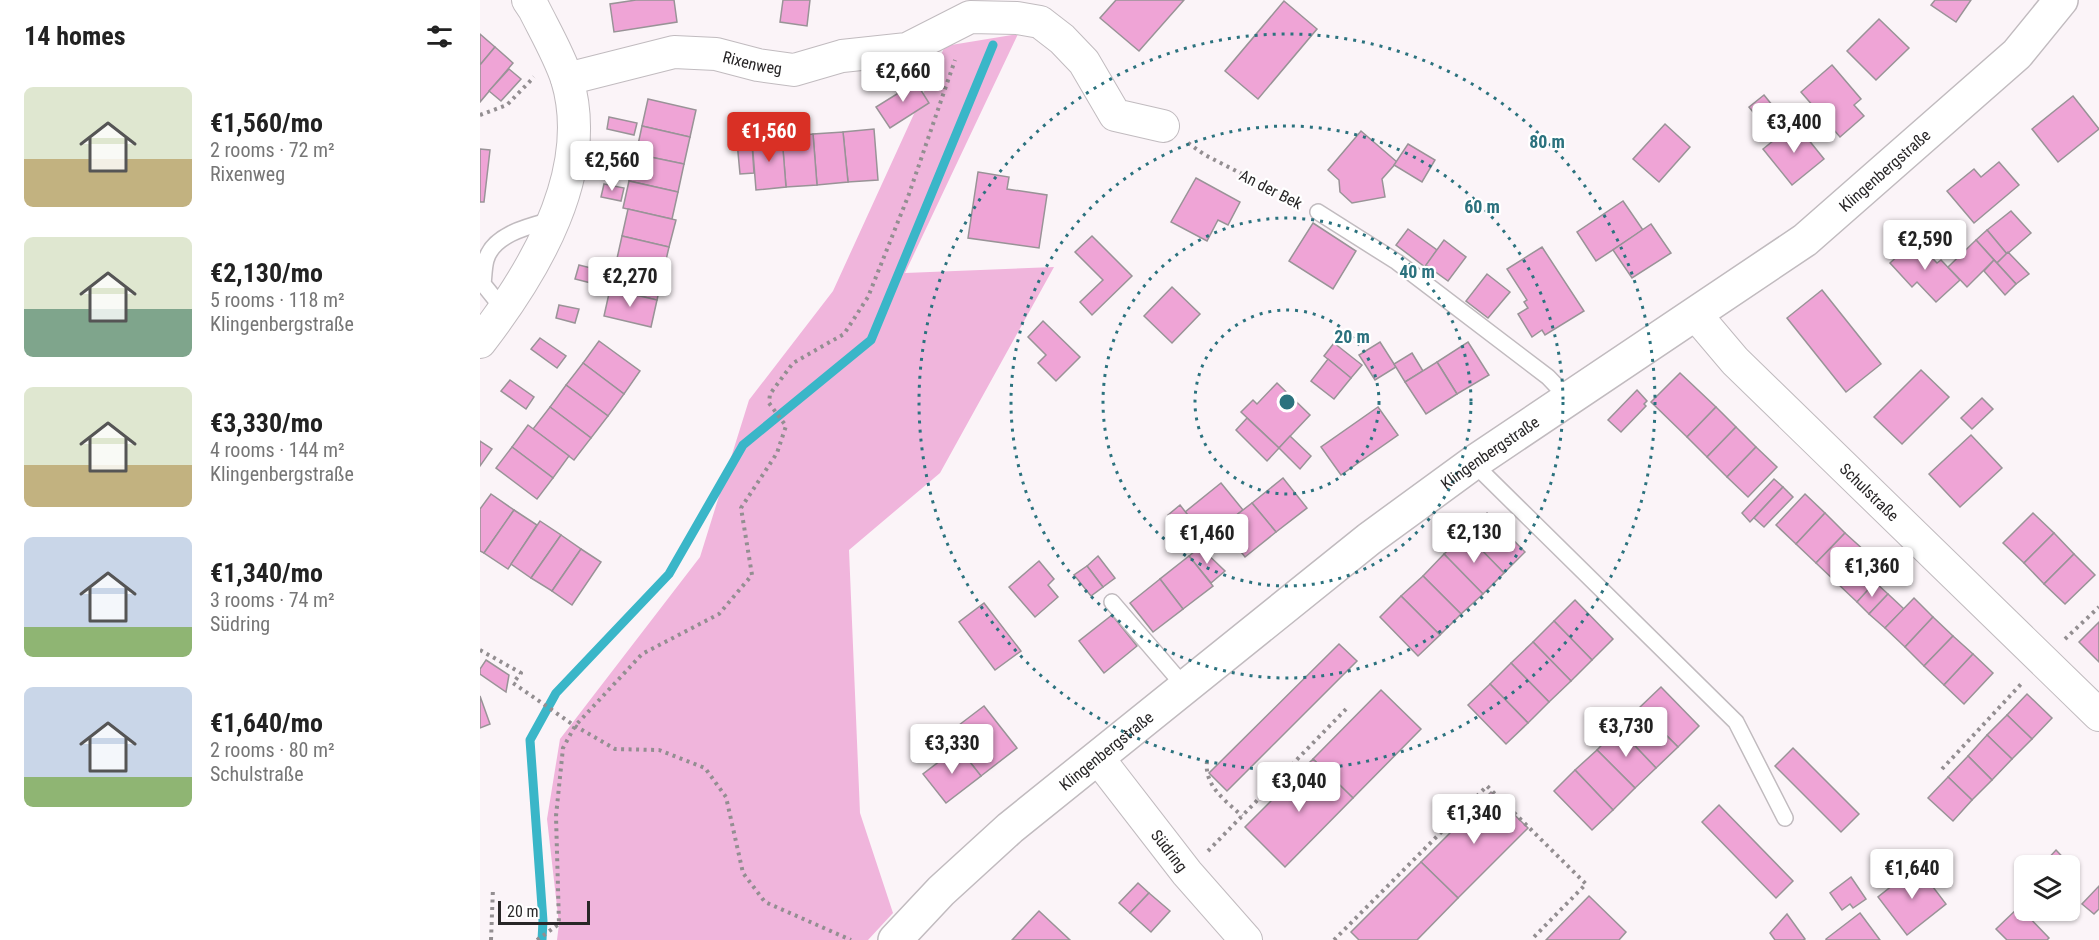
<!DOCTYPE html>
<html lang="en">
<head>
<meta charset="utf-8">
<style>
  :root { --surface:#fff; --page:#f2f2f2; --text:#222; --muted:#767676; --accent:#d93025 }
  body { margin:0; font-family:"Roboto Condensed",sans-serif; background:var(--page); color:var(--text); height:100vh; display:flex; flex-direction:column; font-size:22px; white-space:nowrap }
  * { box-sizing:border-box; margin:0 }
  p { font-size:20px; color:var(--muted) }
  .icon { flex:none; width:33px; height:33px; fill:none; stroke:currentColor; stroke-width:2; stroke-linecap:round; stroke-linejoin:round }
  .map { position:relative; flex:1; overflow:hidden }
  .side { display:flex; flex-direction:column; background:var(--surface); width:480px }
  .side>* { flex:none }
  .controls { position:absolute; left:1534px; top:855px; display:grid; gap:12px }
  .controls a { display:grid; place-items:center; width:66px; height:66px; border-radius:9px; background:var(--surface); box-shadow:0 2px 4px #0004; font-size:30px }
  .scale { position:absolute; left:18px; bottom:15px; width:92px; box-sizing:border-box; padding-left:6px; border:3px solid #282627; border-top:0; font-size:16px; line-height:21px; white-space:nowrap; color:#282627; -webkit-text-stroke:4px #fff; paint-order:stroke }
  .price { position:absolute; translate:-50% -51px; padding:0 14px; border-radius:6px; background:#fff; color:#222; font-size:20px; line-height:39px; filter:drop-shadow(0 2px 3px #0008) }
  .price::after { content:''; position:absolute; left:50%; top:36px; width:18px; height:14px; margin-left:-9px; background:inherit; clip-path:polygon(0 0,100% 0,50% 100%) }
  .price.on { background:var(--accent); color:#fff }
  ul { padding:0; list-style:none }
  li { display:flex; align-items:center; gap:18px; height:150px; padding:0 24px }
  li span { display:grid; place-items:center; flex:none; width:168px; height:120px; border-radius:9px; color:#555 }
  li>.icon { margin-inline-start:auto }
  span .icon { width:72px; height:72px; fill:#fffc; stroke-width:1 }
  li b { font-size:26px }
  h2 { display:flex; justify-content:space-between; align-items:center; height:72px; padding:0 24px; font-size:26px }
  main { display:flex; flex:1; min-height:0 }
  .map>svg:first-child { display:block }
  .green { fill:#f0b5dc }
  .lines { fill:none; stroke-linecap:round; stroke-linejoin:round }
  .stream { stroke:#3ab6c8; stroke-width:9 }
  .building { fill:#efa4d6; stroke:#999397; stroke-width:1.5 }
  .service-casing { stroke:#c1bbbf; stroke-width:18 }
  .minor-casing { stroke:#c1bbbf; stroke-width:34 }
  .tertiary-casing { stroke:#c1bbbf; stroke-width:36 }
  .path { stroke:#938e91; stroke-width:4; stroke-dasharray:3 4.5; stroke-linecap:butt }
  .service { stroke:#fff; stroke-width:15 }
  .minor { stroke:#fff; stroke-width:32 }
  .tertiary { stroke:#fff; stroke-width:33 }
  .ring { fill:none; stroke:#2b727e; stroke-width:3; stroke-dasharray:3 6 }
  .labels { text-anchor:middle; stroke-width:4.5; stroke-linejoin:round; paint-order:stroke }
  .street-label { font-size:16px; fill:#282627; stroke:#fff }
  .centre { fill:#2b727e; stroke:#fff; stroke-width:3 }
  .ring-label { font-size:18px; text-anchor:middle; font-weight:bold; fill:#2b727e; stroke:#fff; stroke-width:4.5; stroke-linejoin:round; paint-order:stroke }
</style>
</head>
<body>
<main>
<section class="side">
<h2>14 homes<svg class="icon" aria-label="filters" viewBox="0 0 24 24"><path d="M4 7h16M4 17h16"/><circle cx="9" cy="7" r="2"/><circle cx="15" cy="17" r="2"/></svg></h2>
<ul>
<li><span style="background:linear-gradient(#dfe7d0 60%,#c2b280 0)"><svg class="icon" aria-label="home" viewBox="0 0 24 24"><path d="M3 11l9-7 9 7M6 9v11h12V9"/></svg></span><div><b>€1,560/mo</b><p>2 rooms · 72 m²</p><p>Rixenweg</p></div></li>
<li><span style="background:linear-gradient(#dfe7d0 60%,#7fa58c 0)"><svg class="icon" aria-label="home" viewBox="0 0 24 24"><path d="M3 11l9-7 9 7M6 9v11h12V9"/></svg></span><div><b>€2,130/mo</b><p>5 rooms · 118 m²</p><p>Klingenbergstraße</p></div></li>
<li><span style="background:linear-gradient(#dfe7d0 65%,#c2b280 0)"><svg class="icon" aria-label="home" viewBox="0 0 24 24"><path d="M3 11l9-7 9 7M6 9v11h12V9"/></svg></span><div><b>€3,330/mo</b><p>4 rooms · 144 m²</p><p>Klingenbergstraße</p></div></li>
<li><span style="background:linear-gradient(#c9d6e8 75%,#8fb573 0)"><svg class="icon" aria-label="home" viewBox="0 0 24 24"><path d="M3 11l9-7 9 7M6 9v11h12V9"/></svg></span><div><b>€1,340/mo</b><p>3 rooms · 74 m²</p><p>Südring</p></div></li>
<li><span style="background:linear-gradient(#c9d6e8 75%,#8fb573 0)"><svg class="icon" aria-label="home" viewBox="0 0 24 24"><path d="M3 11l9-7 9 7M6 9v11h12V9"/></svg></span><div><b>€1,640/mo</b><p>2 rooms · 80 m²</p><p>Schulstraße</p></div></li>
</ul>
</section>
<div class="map">
<svg width="1619" height="940" viewBox="0 0 1619 940">
  <rect width="100%" height="100%" fill="#fbf4f8"/>
  <path class="green" d="M538,34L425,273L574,267L460,473L369,550L380,813L413,913L388,940H77L79,924L67,819L80,739L220,557L269,400L353,291L465,46Z"/>
  <g class="lines">
    <path class="stream" d="M62,940L63,921L50,740L76,693L189,574L263,445L391,340L513,45"/>
  </g>
  <g class="building">
    <path d="M156,0H194L197,22L134,32L130,4Z"/>
    <path d="M303,0H330L327,26L300,22Z"/>
    <path d="M636,0H704L659,51L620,18Z"/>
    <path d="M1455,0H1491L1476,22L1451,5Z"/>
    <path d="M804,1L837,29L778,99L745,71Z"/>
    <path d="M1399,19L1429,48L1396,80L1367,51Z"/>
    <path d="M0,34L15,47L0,65Z"/>
    <path d="M15,47L33,63L0,102V65Z"/>
    <path d="M1352,65L1381,99L1374,105L1384,116L1360,137L1321,92Z"/>
    <path d="M29,69L41,79L21,101L9,91Z"/>
    <path d="M432,76L449,103L410,128L396,107L417,94L420,84Z"/>
    <path d="M1284,95L1310,127L1295,139L1269,107Z"/>
    <path d="M1593,96L1619,129L1578,162L1552,129Z"/>
    <path d="M168,99L216,110L210,137L162,126Z"/>
    <path d="M129,117L157,123L154,135L127,129Z"/>
    <path d="M1315,123L1344,159L1312,185L1283,149Z"/>
    <path d="M1185,124L1210,147L1179,182L1153,159Z"/>
    <path d="M162,126L210,137L204,164L156,154Z"/>
    <path d="M271,129L274,173L260,174L256,131Z"/>
    <path d="M394,129L398,180L368,182L363,132Z"/>
    <path d="M881,131L917,162L902,179L905,197L872,203L860,192L859,180L848,170Z"/>
    <path d="M363,132L368,182L337,185L333,134Z"/>
    <path d="M333,134L337,185L306,187L302,137Z"/>
    <path d="M302,137L306,187L276,190L272,140Z"/>
    <path d="M928,144L955,160L942,182L914,165Z"/>
    <path d="M0,149L10,150L4,202H0Z"/>
    <path d="M156,154L204,164L198,192L149,181Z"/>
    <path d="M1519,162L1539,185L1494,223L1467,191L1494,169L1501,177Z"/>
    <path d="M498,172L529,177L527,189L567,195L559,248L488,238Z"/>
    <path d="M716,178L760,202L748,225L738,220L727,241L691,222Z"/>
    <path d="M149,181L198,192L192,219L143,208Z"/>
    <path d="M124,184L144,188L141,201L121,197Z"/>
    <path d="M1143,201L1163,230L1116,261L1097,232Z"/>
    <path d="M148,209L196,220L189,247L142,236Z"/>
    <path d="M1531,211L1551,233L1527,254L1507,230Z"/>
    <path d="M833,223L876,251L853,289L809,261Z"/>
    <path d="M1171,224L1191,253L1152,278L1133,250Z"/>
    <path d="M928,229L957,250L945,267L916,245Z"/>
    <path d="M1507,230L1527,254L1517,263L1496,240Z"/>
    <path d="M142,236L189,247L183,273L136,263Z"/>
    <path d="M612,236L652,276L612,315L600,302L623,280L595,252Z"/>
    <path d="M964,240L986,257L968,281L946,265Z"/>
    <path d="M1435,240L1457,263L1461,260L1480,280L1456,302L1437,282L1432,287L1410,263Z"/>
    <path d="M1496,240L1514,260L1487,287L1468,267Z"/>
    <path d="M1062,247L1104,311L1065,335L1062,330L1052,337L1038,314L1048,308L1044,302L1047,300L1027,269Z"/>
    <path d="M1528,252L1549,274L1536,284L1517,263Z"/>
    <path d="M1514,260L1536,284L1525,295L1504,271Z"/>
    <path d="M136,263L183,273L177,300L130,289Z"/>
    <path d="M99,265L123,271L119,285L95,279Z"/>
    <path d="M1007,274L1030,292L1008,318L986,301Z"/>
    <path d="M692,287L720,314L692,343L664,316Z"/>
    <path d="M130,289L177,300L171,327L124,316Z"/>
    <path d="M1342,290L1401,364L1366,392L1307,318Z"/>
    <path d="M79,305L99,309L95,323L76,318Z"/>
    <path d="M563,321L600,357L576,381L558,363L566,355L548,337Z"/>
    <path d="M60,338L86,356L77,368L51,349Z"/>
    <path d="M119,341L160,371L144,394L103,363Z"/>
    <path d="M900,342L916,367L895,380L879,355Z"/>
    <path d="M988,342L1009,375L977,394L957,362Z"/>
    <path d="M854,343L882,365L871,378L844,356Z"/>
    <path d="M932,353L943,371L925,382L914,364Z"/>
    <path d="M848,359L871,378L854,399L831,381Z"/>
    <path d="M957,362L977,394L946,414L925,382Z"/>
    <path d="M103,363L144,394L128,416L86,385Z"/>
    <path d="M1441,370L1469,397L1422,444L1394,417Z"/>
    <path d="M1200,373L1236,407L1207,437L1171,402Z"/>
    <path d="M30,380L54,397L46,409L21,391Z"/>
    <path d="M797,383L830,415L799,448L761,412L773,400L777,404Z"/>
    <path d="M86,385L128,416L111,438L70,407Z"/>
    <path d="M1157,390L1167,401L1164,404L1166,406L1141,432L1128,420Z"/>
    <path d="M1502,398L1513,409L1492,429L1481,418Z"/>
    <path d="M70,407L111,438L94,460L53,429Z"/>
    <path d="M898,407L918,435L861,475L841,447Z"/>
    <path d="M1236,407L1256,427L1227,457L1207,437Z"/>
    <path d="M767,418L799,448L787,461L756,430Z"/>
    <path d="M48,425L89,456L73,478L32,447Z"/>
    <path d="M1256,427L1276,447L1247,477L1227,457Z"/>
    <path d="M1491,435L1522,468L1480,507L1449,474Z"/>
    <path d="M810,436L831,456L820,469L799,448Z"/>
    <path d="M0,441L12,449L0,466Z"/>
    <path d="M32,447L73,478L57,499L16,468Z"/>
    <path d="M1276,447L1297,467L1268,497L1247,477Z"/>
    <path d="M803,478L827,508L796,532L772,503Z"/>
    <path d="M1294,479L1303,487L1270,522L1262,513Z"/>
    <path d="M741,483L763,510L726,538L705,512Z"/>
    <path d="M1303,487L1313,497L1284,527L1274,518Z"/>
    <path d="M11,494L34,510L4,553L0,551V509Z"/>
    <path d="M1325,494L1345,513L1316,544L1296,525Z"/>
    <path d="M772,503L796,532L765,557L741,527Z"/>
    <path d="M700,505L718,528L707,537L688,515Z"/>
    <path d="M34,510L57,525L28,569L4,553Z"/>
    <path d="M1007,513L1045,552L1024,573L986,534Z"/>
    <path d="M1345,513L1365,533L1336,563L1316,544Z"/>
    <path d="M1553,513L1574,533L1544,563L1523,543Z"/>
    <path d="M60,521L81,535L51,578L31,564Z"/>
    <path d="M1365,533L1386,552L1356,582L1336,563Z"/>
    <path d="M1574,533L1594,554L1564,584L1544,563Z"/>
    <path d="M986,534L1024,573L1003,594L964,554Z"/>
    <path d="M81,535L101,549L72,591L51,578Z"/>
    <path d="M720,547L745,571L731,583L709,556Z"/>
    <path d="M101,549L121,562L92,605L72,591Z"/>
    <path d="M1386,552L1406,571L1377,602L1356,582Z"/>
    <path d="M964,554L1003,594L981,614L943,576Z"/>
    <path d="M1594,554L1615,575L1585,604L1564,584Z"/>
    <path d="M618,556L635,578L623,587L607,566Z"/>
    <path d="M709,556L733,586L703,609L680,579Z"/>
    <path d="M559,561L574,579L568,585L578,597L555,617L529,587Z"/>
    <path d="M607,566L623,587L611,596L594,575Z"/>
    <path d="M943,576L981,614L960,635L921,596Z"/>
    <path d="M680,579L703,609L673,632L650,603Z"/>
    <path d="M1395,582L1408,594L1389,614L1377,602Z"/>
    <path d="M1408,594L1424,609L1405,628L1389,614Z"/>
    <path d="M921,596L960,635L938,656L900,617Z"/>
    <path d="M1434,598L1453,617L1425,647L1405,628Z"/>
    <path d="M1095,600L1133,639L1112,660L1074,621Z"/>
    <path d="M504,603L541,651L515,670L479,622Z"/>
    <path d="M632,615L657,646L624,673L599,641Z"/>
    <path d="M1453,617L1473,636L1444,666L1425,647Z"/>
    <path d="M1074,621L1112,660L1091,681L1053,642Z"/>
    <path d="M1619,622V662L1599,642Z"/>
    <path d="M1473,636L1493,654L1464,685L1444,666Z"/>
    <path d="M1053,642L1091,681L1069,702L1031,663Z"/>
    <path d="M859,644L877,661L747,791L729,773Z"/>
    <path d="M1493,654L1513,673L1484,704L1464,685Z"/>
    <path d="M6,660L29,675L26,692L0,674V669Z"/>
    <path d="M1031,663L1069,702L1048,723L1010,684Z"/>
    <path d="M1010,684L1048,723L1026,744L988,705Z"/>
    <path d="M1181,687L1219,726L1198,747L1159,708Z"/>
    <path d="M901,690L941,729L873,798L833,759Z"/>
    <path d="M1547,694L1572,718L1552,739L1527,715Z"/>
    <path d="M0,696L10,724L0,728Z"/>
    <path d="M504,706L537,748L501,776L478,747L490,738L479,725Z"/>
    <path d="M1159,708L1198,747L1176,768L1138,728Z"/>
    <path d="M1527,715L1552,739L1532,759L1507,735Z"/>
    <path d="M1138,728L1176,768L1155,788L1117,750Z"/>
    <path d="M1507,735L1532,759L1512,780L1488,756Z"/>
    <path d="M478,747L501,776L466,803L443,774Z"/>
    <path d="M1313,748L1379,814L1361,832L1295,766Z"/>
    <path d="M1117,750L1155,788L1133,810L1095,770Z"/>
    <path d="M1488,756L1512,780L1492,800L1468,777Z"/>
    <path d="M833,759L873,798L805,867L765,827Z"/>
    <path d="M1095,770L1133,810L1112,830L1074,791Z"/>
    <path d="M1468,777L1492,800L1473,821L1448,798Z"/>
    <path d="M1011,792L1048,828L978,898L941,862Z"/>
    <path d="M1239,805L1313,881L1296,898L1222,822Z"/>
    <path d="M1576,850L1595,870L1590,875V866H1566L1564,863Z"/>
    <path d="M941,862L978,898L937,940H879L871,932Z"/>
    <path d="M1437,866L1466,904L1427,935L1398,897Z"/>
    <path d="M1371,877L1386,899L1373,908L1370,904L1362,910L1350,893Z"/>
    <path d="M658,883L669,893L650,913L639,903Z"/>
    <path d="M1619,886V909L1614,914L1602,904Z"/>
    <path d="M669,893L690,911L671,932L650,913Z"/>
    <path d="M1109,896L1146,932L1139,940H1066Z"/>
    <path d="M1539,907L1569,938L1567,940H1527L1516,929Z"/>
    <path d="M559,911L590,940H532Z"/>
    <path d="M1380,913L1400,940H1346V939Z"/>
    <path d="M1307,914L1325,939L1323,940H1295L1290,933Z"/>
  </g>
  <g class="lines">
    <defs>
      <g id="service">
        <path d="M838,212L917,262L1068,377L1089,399"/>
        <path d="M24,310L3,284C4,276 4,267 6,260C13,234 50,226 72,220"/>
        <path d="M993,463L1256,722L1305,818"/>
        <path d="M632,602L705,687"/>
      </g>
      <g id="minor">
        <path id="s1" d="M87,79L194,52L236,54L278,65L314,70L362,56L427,49L490,17L537,18L560,22L582,39L604,62L635,115L683,126"/>
        <path id="s2" d="M1216,315L1255,361L1619,715"/>
        <path d="M0,342C54,272 115,172 87,79C79,55 65,31 54,9L48,0"/>
        <path id="s3" d="M618,758L707,873L766,940"/>
      </g>
      <g id="tertiary">
        <path id="s4" d="M415,940L461,891L530,828L889,539L993,463L1325,240L1537,54L1581,0"/>
      </g>
    </defs>
    <use href="#service" class="service-casing"/>
    <use href="#minor" class="minor-casing"/>
    <use href="#tertiary" class="tertiary-casing"/>
    <g class="path">
      <path d="M0,115L27,105L54,77"/>
      <path d="M708,143L725,155L817,202"/>
      <path d="M1585,639L1619,607"/>
      <path d="M0,650L41,673L33,683L95,726L135,749L179,750L225,768L246,797L263,873L285,902L371,940"/>
      <path d="M727,761C724,786 745,800 762,816"/>
      <path d="M1462,769L1542,683"/>
      <path d="M728,851L868,707"/>
      <path d="M11,940L13,888"/>
      <path d="M57,940L79,924L76,816L83,748L95,726L162,654L239,614L272,575L261,508L297,453L306,426L289,403L290,394L313,363L364,334L388,297L429,194L475,60"/>
      <path d="M854,940L1007,786L1106,884L1051,940"/>
    </g>
    <use href="#service" class="service"/>
    <use href="#minor" class="minor"/>
    <use href="#tertiary" class="tertiary"/>
  </g>
  <g class="ring">
    <circle cx="807" cy="402" r="92"/>
    <circle cx="807" cy="402" r="184"/>
    <circle cx="807" cy="402" r="276"/>
    <circle cx="807" cy="402" r="368"/>
  </g>
  <g class="labels">
    <g class="street-label">
      <text dy="6" stroke="none"><textPath href="#s1" startOffset="190">Rixenweg</textPath></text>
      <text dy="6" stroke="none"><textPath href="#s4" startOffset="1256">Klingenbergstraße</textPath></text>
      <text transform="translate(791 189) rotate(27)" y="6">An der Bek</text>
      <text dy="6" stroke="none"><textPath href="#s4" startOffset="770">Klingenbergstraße</textPath></text>
      <text dy="6" stroke="none"><textPath href="#s2" startOffset="248">Schulstraße</textPath></text>
      <text dy="6" stroke="none"><textPath href="#s4" startOffset="284">Klingenbergstraße</textPath></text>
      <text dy="6" stroke="none"><textPath href="#s3" startOffset="117">Südring</textPath></text>
    </g>
  </g>
  <circle cx="807" cy="402" r="9" class="centre"/>
  <g class="ring-label">
    <text x="1067" y="148">80 m</text>
    <text x="1002" y="213">60 m</text>
    <text x="937" y="278">40 m</text>
    <text x="872" y="343">20 m</text>
  </g>
</svg>
<div class="controls">
<a><svg class="icon" aria-label="layers" viewBox="0 0 24 24"><path d="M12 4l9 5-9 5-9-5zM3 14l9 5 9-5"/></svg></a>
</div>
<div class="scale">20 m</div>
<b class="price" style="left:423px;top:103px">€2,660</b>
<b class="price" style="left:1314px;top:154px">€3,400</b>
<b class="price on" style="left:289px;top:163px">€1,560</b>
<b class="price" style="left:132px;top:192px">€2,560</b>
<b class="price" style="left:1445px;top:271px">€2,590</b>
<b class="price" style="left:150px;top:308px">€2,270</b>
<b class="price" style="left:994px;top:564px">€2,130</b>
<b class="price" style="left:727px;top:565px">€1,460</b>
<b class="price" style="left:1392px;top:598px">€1,360</b>
<b class="price" style="left:1146px;top:758px">€3,730</b>
<b class="price" style="left:472px;top:775px">€3,330</b>
<b class="price" style="left:819px;top:813px">€3,040</b>
<b class="price" style="left:994px;top:845px">€1,340</b>
<b class="price" style="left:1432px;top:900px">€1,640</b>
</div>
</main>
</body>
</html>
